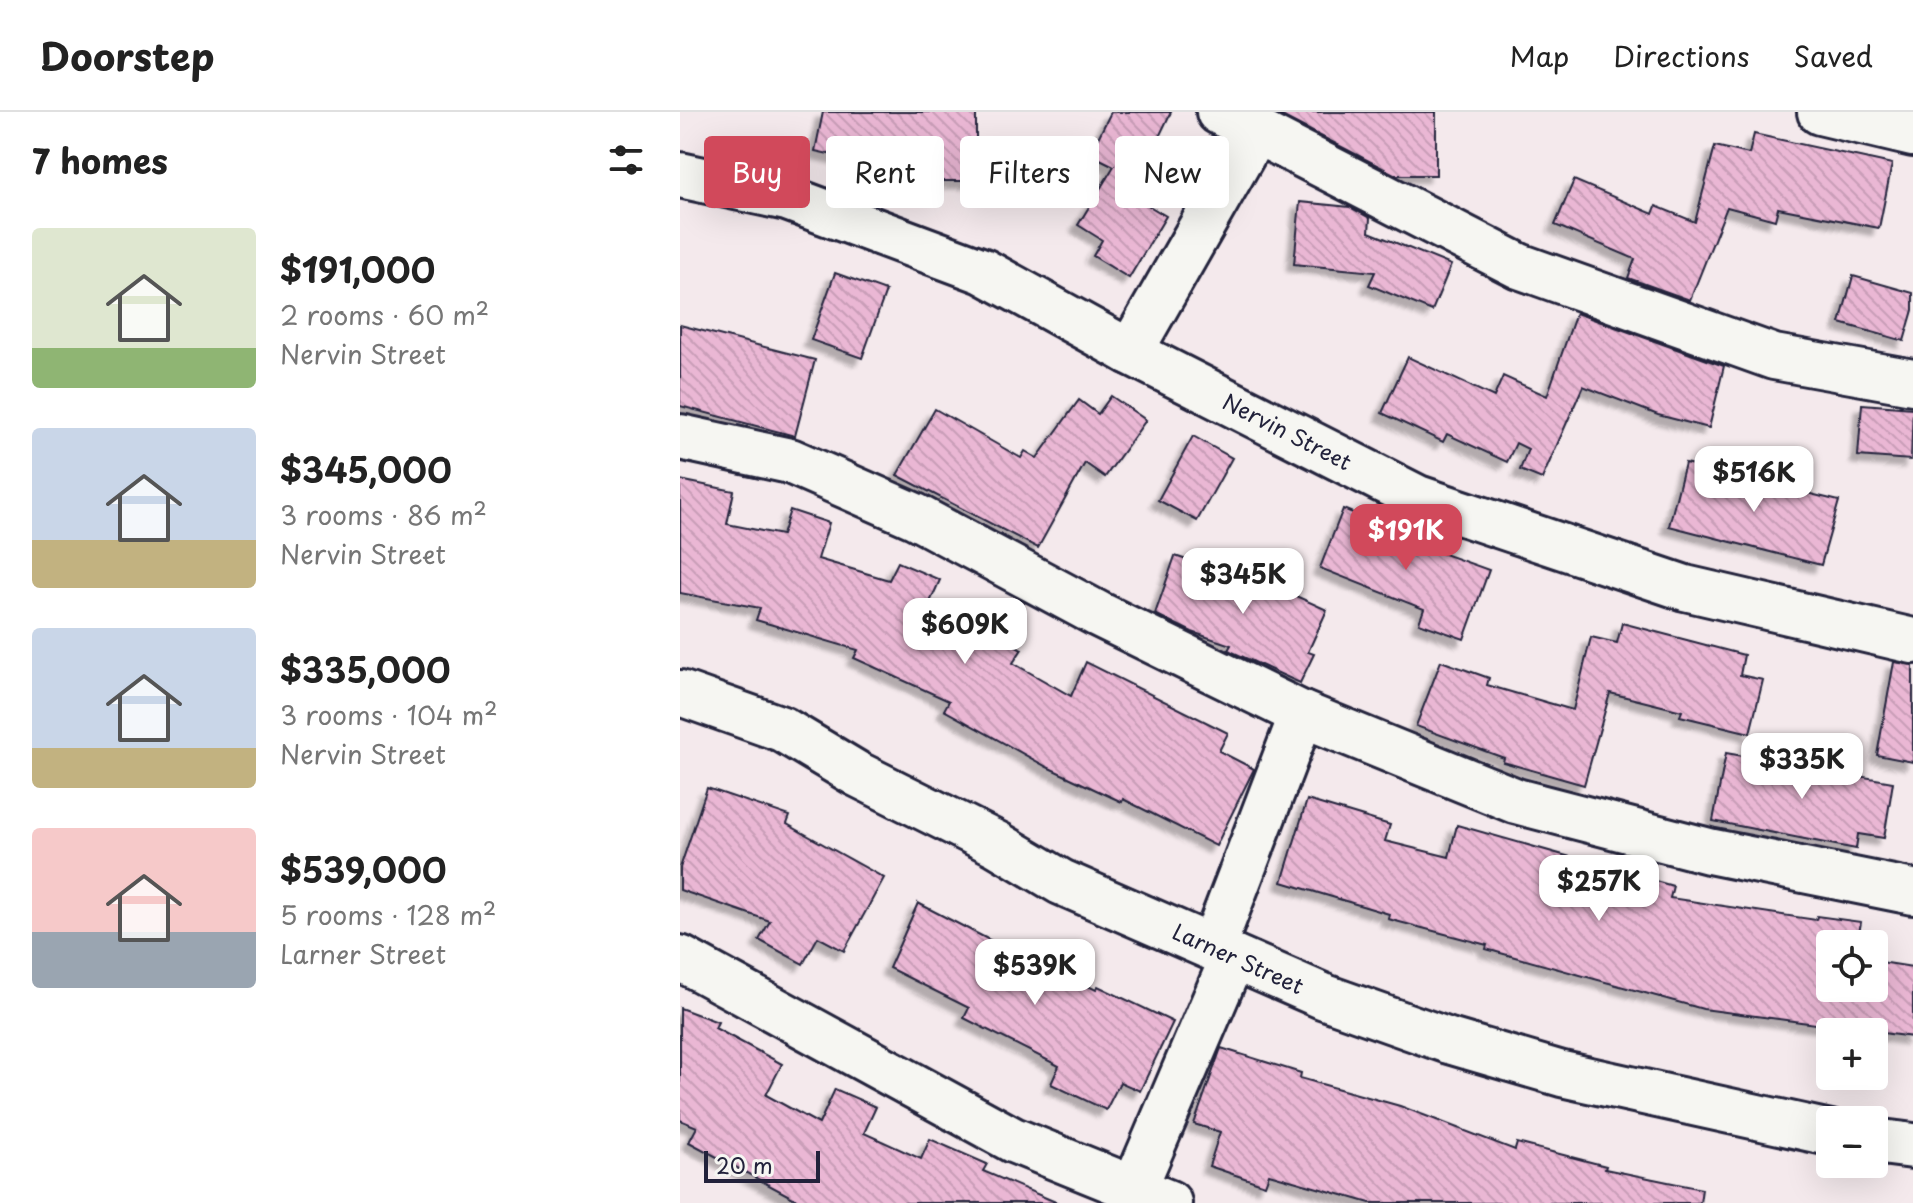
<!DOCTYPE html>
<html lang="en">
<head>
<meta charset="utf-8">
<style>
  :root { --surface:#fff; --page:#f2f2f2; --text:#222; --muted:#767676; --line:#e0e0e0; --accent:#d1495b }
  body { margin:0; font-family:"Playpen Sans",sans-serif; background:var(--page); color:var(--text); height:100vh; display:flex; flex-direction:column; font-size:30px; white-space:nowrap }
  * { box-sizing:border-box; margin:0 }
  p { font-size:26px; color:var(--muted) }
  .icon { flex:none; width:44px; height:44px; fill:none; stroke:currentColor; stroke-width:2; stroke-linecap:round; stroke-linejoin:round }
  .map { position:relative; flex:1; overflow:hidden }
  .drawer { display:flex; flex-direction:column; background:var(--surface); width:680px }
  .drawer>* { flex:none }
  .banner { position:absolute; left:24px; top:24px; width:760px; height:72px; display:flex; gap:16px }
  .fabs { position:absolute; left:1136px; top:818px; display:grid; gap:16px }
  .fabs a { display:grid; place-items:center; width:72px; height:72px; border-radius:8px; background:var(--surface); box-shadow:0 8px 32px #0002; font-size:40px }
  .scale { position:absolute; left:24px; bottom:20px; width:116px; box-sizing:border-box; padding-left:8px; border:4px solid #22223b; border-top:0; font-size:22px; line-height:28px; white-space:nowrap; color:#22223b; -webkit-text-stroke:6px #f6f6f2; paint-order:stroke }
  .price { position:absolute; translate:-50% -68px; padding:0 18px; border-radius:16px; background:#fff; color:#222; font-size:26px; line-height:52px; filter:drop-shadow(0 2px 4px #0008) }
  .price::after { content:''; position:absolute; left:50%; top:48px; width:24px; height:18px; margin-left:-12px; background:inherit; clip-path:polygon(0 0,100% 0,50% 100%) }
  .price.current { background:var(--accent); color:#fff }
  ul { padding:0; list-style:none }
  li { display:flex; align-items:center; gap:24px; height:200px; padding:0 32px }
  li span { display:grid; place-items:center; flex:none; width:224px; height:160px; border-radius:8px; color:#555 }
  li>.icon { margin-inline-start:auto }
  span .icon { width:96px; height:96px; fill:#fffc; stroke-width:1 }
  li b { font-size:34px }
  h2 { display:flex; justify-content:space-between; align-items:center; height:96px; padding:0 32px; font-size:34px }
  .chip { padding:0 28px; border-radius:8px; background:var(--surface); box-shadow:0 8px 32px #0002; font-size:28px; line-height:72px }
  .chip.current { background:var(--accent); color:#fff }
  header { display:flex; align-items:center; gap:48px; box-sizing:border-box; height:112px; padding:0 40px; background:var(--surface); border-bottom:2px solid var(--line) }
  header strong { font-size:38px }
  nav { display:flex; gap:44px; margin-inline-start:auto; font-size:28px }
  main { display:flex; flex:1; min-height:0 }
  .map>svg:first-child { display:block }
  .building { fill:url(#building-back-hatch); stroke:#22223b; stroke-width:2; filter:url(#shadow) }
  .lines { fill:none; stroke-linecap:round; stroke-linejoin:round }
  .minor-casing { stroke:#22223b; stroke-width:50 }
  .minor { stroke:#f6f6f2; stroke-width:44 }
  .labels { text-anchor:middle; stroke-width:6; stroke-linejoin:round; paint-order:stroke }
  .street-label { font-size:22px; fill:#22223b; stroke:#f6f6f2 }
</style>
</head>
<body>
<header>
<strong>Doorstep</strong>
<nav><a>Map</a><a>Directions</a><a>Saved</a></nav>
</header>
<main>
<section class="drawer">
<h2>7 homes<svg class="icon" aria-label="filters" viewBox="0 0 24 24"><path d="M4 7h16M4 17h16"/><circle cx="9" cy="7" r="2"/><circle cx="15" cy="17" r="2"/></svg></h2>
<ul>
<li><span style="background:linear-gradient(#dfe7d0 75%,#8fb573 0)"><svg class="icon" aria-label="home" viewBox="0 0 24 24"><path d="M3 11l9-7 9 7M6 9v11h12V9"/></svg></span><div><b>$191,000</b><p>2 rooms · 60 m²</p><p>Nervin Street</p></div></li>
<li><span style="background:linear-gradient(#c9d6e8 70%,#c2b280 0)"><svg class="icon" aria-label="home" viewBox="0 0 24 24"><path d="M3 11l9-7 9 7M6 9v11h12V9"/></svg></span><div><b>$345,000</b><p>3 rooms · 86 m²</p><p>Nervin Street</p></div></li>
<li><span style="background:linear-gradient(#c9d6e8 75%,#c2b280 0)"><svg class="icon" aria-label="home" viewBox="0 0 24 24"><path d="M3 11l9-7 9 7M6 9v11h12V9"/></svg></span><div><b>$335,000</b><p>3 rooms · 104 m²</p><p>Nervin Street</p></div></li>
<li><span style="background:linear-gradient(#f6c9c9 65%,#9aa5b1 0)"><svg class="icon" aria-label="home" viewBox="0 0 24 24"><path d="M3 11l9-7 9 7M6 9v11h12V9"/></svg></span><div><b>$539,000</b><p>5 rooms · 128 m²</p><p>Larner Street</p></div></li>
</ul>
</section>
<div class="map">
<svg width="1233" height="1091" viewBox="0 0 1233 1091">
  <defs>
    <pattern id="building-back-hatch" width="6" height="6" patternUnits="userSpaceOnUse" patternTransform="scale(2)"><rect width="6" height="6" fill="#eab7d4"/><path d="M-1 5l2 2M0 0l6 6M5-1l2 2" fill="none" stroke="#c89db7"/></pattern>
    <filter id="shadow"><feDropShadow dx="-7" dy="7" stdDeviation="2" flood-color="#0004"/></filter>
  </defs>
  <rect width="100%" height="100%" fill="#f4e9ec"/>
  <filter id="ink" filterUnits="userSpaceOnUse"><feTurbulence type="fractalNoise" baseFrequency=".0125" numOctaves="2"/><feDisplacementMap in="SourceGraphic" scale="16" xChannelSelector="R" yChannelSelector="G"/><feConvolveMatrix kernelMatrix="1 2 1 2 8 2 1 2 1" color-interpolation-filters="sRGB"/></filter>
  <g filter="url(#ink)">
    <g class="building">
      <path d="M143,0H296V69H244V63L135,39Z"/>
      <path d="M431,0H491L451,83L486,104L449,166L413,144L422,128L398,113L434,54L410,42Z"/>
      <path d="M594,0H756V63H716Z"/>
      <path d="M1074,22L1212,52L1199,116L1098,96L1095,108L1047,95L1010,188L948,166L955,147L875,113L894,68L973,102L976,94L1015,110L1035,34L1069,42Z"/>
      <path d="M620,90L670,95L690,106L689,120L771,153L752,199L689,173L695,160L614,152Z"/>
      <path d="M155,161L206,179L182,246L131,228Z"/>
      <path d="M1173,164L1233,181V198L1224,229L1160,211Z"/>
      <path d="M896,201L1044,254L1029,316L978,303L903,274L862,367L840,358L848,337L836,331L827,350L767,322L763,330L702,301L728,245L814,285L823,264L867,284Z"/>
      <path d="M0,213L135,248L115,324L0,294Z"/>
      <path d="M431,284L466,308L425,365L405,351L358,436L217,363L255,297L341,346L345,339L357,346L399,288L418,302Z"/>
      <path d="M1182,292L1233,296L1231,348L1178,344Z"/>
      <path d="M513,324L552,346L517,409L478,388Z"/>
      <path d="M1005,351L1159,389L1141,453L989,414Z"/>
      <path d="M0,368L54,379L47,412L102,423L110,398L149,411L138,447L209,468L218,450L260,468L246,499L305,526L309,519L342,537L333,551L391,584L406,550L548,621L539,639L574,657L536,734L443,687L442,690L367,655L264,598L269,589L174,546L178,538L76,508L80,496L0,481Z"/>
      <path d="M663,397L735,426L733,431L809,458L784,527L739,511L744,497L640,456Z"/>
      <path d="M495,444L592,477L594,474L647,498L628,540L634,542L620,571L548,538L551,533L512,520L475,502Z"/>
      <path d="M942,511L1064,543L1060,563L1083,568L1070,621L1000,604L1002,599L930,581L904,673L823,650L824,646L736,614L761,549L809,566L807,573L893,598L911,525L937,531Z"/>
      <path d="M1214,550L1233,553V650L1197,643Z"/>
      <path d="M1046,641L1213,670L1204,726L1178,722L1176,737L1033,709Z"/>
      <path d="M27,676L110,704L107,712L204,766L164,839L138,825L123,852L79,828L90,809L0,778V756Z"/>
      <path d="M627,688L710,713L705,729L769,745L777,713L993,774L990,786L1136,808L1137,804L1181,810L1177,832H1150V876H1194V849L1233,855V925L1023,897L806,837L807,833L708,807L709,802L602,770Z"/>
      <path d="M238,791L321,834L322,831L416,878L418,874L493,910L460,979L440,970L426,998L371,972L379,954L284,906L289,896L209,856Z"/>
      <path d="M0,896L38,910L35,916L102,952L86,983L139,1012L155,977L196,995L184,1021L241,1047L250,1027L307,1052L303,1059L378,1091H124L115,1087L9,1030L17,1015L0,1008Z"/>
      <path d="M541,936L621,961L620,966L720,994L835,1038L837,1031L926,1054L925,1057L1022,1077L1020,1091H690L589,1062L585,1073L529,1054L540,1020L514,1012Z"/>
    </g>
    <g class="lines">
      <defs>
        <g id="minor">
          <path d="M539,0L839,154L1094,245L1233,270"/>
          <path d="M1140,0L1233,22"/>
          <path d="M0,63L107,86L303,159L450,240L738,386L1005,476L1233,529"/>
          <path d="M450,240L576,19"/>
          <path d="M0,325L110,349L235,404L418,502L622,602L836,689L1029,739L1233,780"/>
          <path d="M0,581L102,617L177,662L317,732L381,770L645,885L769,929L882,962L1150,1021"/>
          <path d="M533,835L622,602"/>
          <path d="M0,846L333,1028L489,1091"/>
          <path d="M1194,1029L1233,1034"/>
          <path d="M454,1077L553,845"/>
        </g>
      </defs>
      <use href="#minor" class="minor-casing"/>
      <use href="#minor" class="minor"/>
    </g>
  </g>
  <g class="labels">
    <g class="street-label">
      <text transform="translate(607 320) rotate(27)" y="8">Nervin Street</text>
      <text transform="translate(558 847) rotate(24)" y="8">Larner Street</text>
    </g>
  </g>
</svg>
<div class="fabs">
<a><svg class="icon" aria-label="locate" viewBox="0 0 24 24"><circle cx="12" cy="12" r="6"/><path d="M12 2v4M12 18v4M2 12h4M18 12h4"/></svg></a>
<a>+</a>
<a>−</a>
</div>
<div class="scale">20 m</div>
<b class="price" style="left:1074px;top:402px">$516K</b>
<b class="price current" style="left:726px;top:460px">$191K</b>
<b class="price" style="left:563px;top:504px">$345K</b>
<b class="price" style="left:285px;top:554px">$609K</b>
<b class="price" style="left:1122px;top:689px">$335K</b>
<b class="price" style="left:919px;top:811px">$257K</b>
<b class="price" style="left:355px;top:895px">$539K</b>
<div class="banner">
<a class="chip current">Buy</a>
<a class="chip">Rent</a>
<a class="chip">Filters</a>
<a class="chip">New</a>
</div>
</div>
</main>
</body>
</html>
